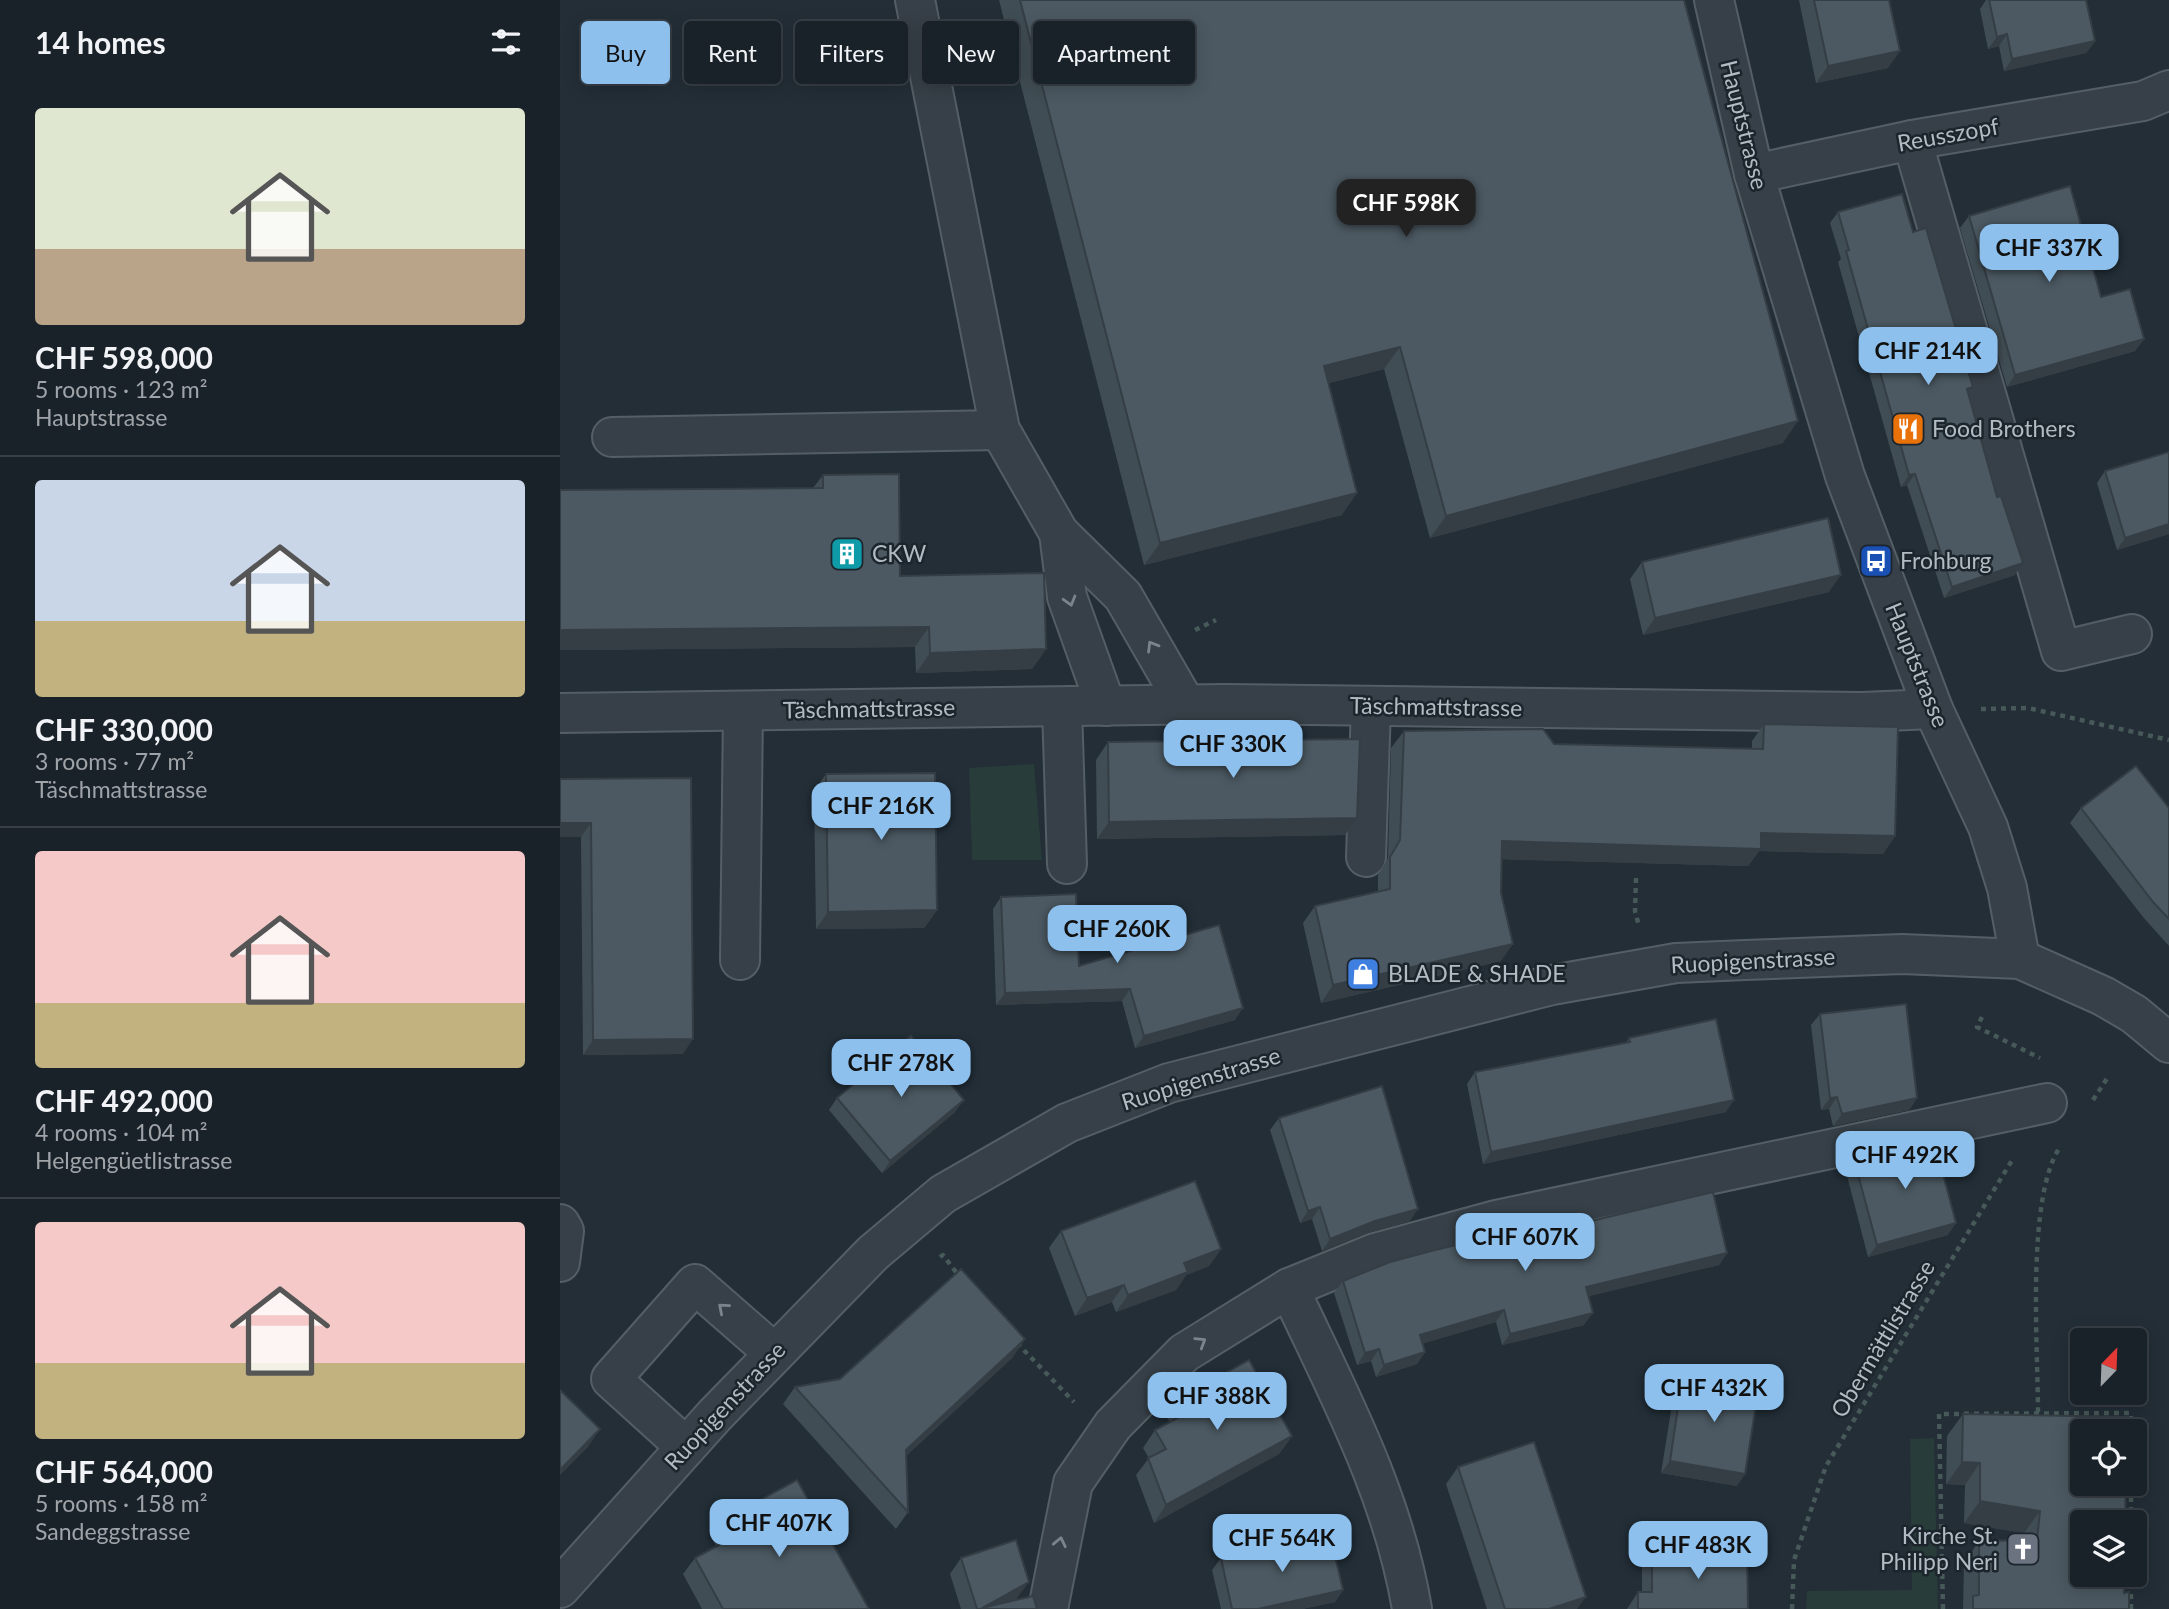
<!DOCTYPE html>
<html lang="en">
<head>
<meta charset="utf-8">
<style>
  :root { --surface:#1a2229; --page:#272f35; --text:#f1f3f6; --muted:#9fa4a8; --line:#383f46; --accent:#8dc0ed }
  body { margin:0; font-family:Lato,sans-serif; background:var(--page); color:var(--text); height:100vh; display:flex; flex-direction:column; font-size:26px; white-space:nowrap }
  * { box-sizing:border-box; margin:0 }
  p { font-size:23px; color:var(--muted) }
  .icon { flex:none; width:38px; height:38px; fill:none; stroke:currentColor; stroke-width:2; stroke-linecap:round; stroke-linejoin:round }
  .map { position:relative; flex:1; overflow:hidden }
  .drawer { display:flex; flex-direction:column; background:var(--surface); width:560px }
  .drawer>* { flex:none }
  .banner { position:absolute; left:21px; top:21px; width:665px; height:63px; display:flex; gap:14px }
  .needle { width:46px; rotate:23deg }
  .tools { position:absolute; left:1510px; top:1328px; display:grid; gap:14px }
  .tools a { display:grid; place-items:center; width:77px; height:77px; border-radius:7px; background:var(--surface); box-shadow:0 4px 18px #0003,0 0 0 2px var(--line); font-size:35px }
  .price { position:absolute; translate:-50% -60px; padding:0 16px; border-radius:14px; background:var(--accent); color:#111; font-size:23px; line-height:46px; filter:drop-shadow(0 2px 4px #0008) }
  .price::after { content:''; position:absolute; left:50%; top:42px; width:21px; height:16px; margin-left:-10px; background:inherit; clip-path:polygon(0 0,100% 0,50% 100%) }
  .price.on { background:#222; color:#fff }
  ul { padding:0; list-style:none }
  li { display:grid; align-content:center; gap:14px; height:371px; padding:0 35px }
  li+li { border-top:2px solid var(--line) }
  li span { display:grid; place-items:center; height:217px; border-radius:7px; color:#555 }
  li>.icon { margin-inline-start:auto }
  span .icon { width:126px; height:126px; fill:#fffc; stroke-width:1 }
  li b { font-size:30px }
  h2 { display:flex; justify-content:space-between; align-items:center; height:84px; padding:0 35px; font-size:30px }
  .tag { padding:0 24px; border-radius:7px; background:var(--surface); box-shadow:0 4px 18px #0003,0 0 0 2px var(--line); font-size:24px; line-height:63px }
  .tag.on { background:var(--accent); color:#111 }
  main { display:flex; flex:1; min-height:0 }
  .map>svg:first-child { display:block }
  .green { fill:#283c3a }
  .lines { fill:none; stroke-linecap:round; stroke-linejoin:round }
  .minor-casing { stroke:#545e65; stroke-width:42 }
  .path { stroke:#475958; stroke-width:4.5; stroke-dasharray:5 5; stroke-linecap:butt }
  .minor { stroke:#374048; stroke-width:38 }
  .wall { fill:#414d54 }
  .shaded-wall { fill:#353e45 }
  .building { fill:#4c5962; stroke:#353e45; stroke-width:2 }
  .oneway { stroke:#7a848c }
  .labels { text-anchor:middle; stroke-width:5; stroke-linejoin:round; paint-order:stroke }
  .street-label { font-size:23px; fill:#b1bbc4; stroke:#1c252c }
  .poi-label { font-size:23px; fill:#b1bbc4; stroke:#1c252c; text-anchor:start }
</style>
</head>
<body>
<main>
<section class="drawer">
<h2>14 homes<svg class="icon" aria-label="filters" viewBox="0 0 24 24"><path d="M4 7h16M4 17h16"/><circle cx="9" cy="7" r="2"/><circle cx="15" cy="17" r="2"/></svg></h2>
<ul>
<li><span style="background:linear-gradient(#dfe7d0 65%,#b9a48a 0)"><svg class="icon" aria-label="home" viewBox="0 0 24 24"><path d="M3 11l9-7 9 7M6 9v11h12V9"/></svg></span><div><b>CHF 598,000</b><p>5 rooms · 123 m²</p><p>Hauptstrasse</p></div></li>
<li><span style="background:linear-gradient(#c9d6e8 65%,#c2b280 0)"><svg class="icon" aria-label="home" viewBox="0 0 24 24"><path d="M3 11l9-7 9 7M6 9v11h12V9"/></svg></span><div><b>CHF 330,000</b><p>3 rooms · 77 m²</p><p>Täschmattstrasse</p></div></li>
<li><span style="background:linear-gradient(#f6c9c9 70%,#c2b280 0)"><svg class="icon" aria-label="home" viewBox="0 0 24 24"><path d="M3 11l9-7 9 7M6 9v11h12V9"/></svg></span><div><b>CHF 492,000</b><p>4 rooms · 104 m²</p><p>Helgengüetlistrasse</p></div></li>
<li><span style="background:linear-gradient(#f6c9c9 65%,#c2b280 0)"><svg class="icon" aria-label="home" viewBox="0 0 24 24"><path d="M3 11l9-7 9 7M6 9v11h12V9"/></svg></span><div><b>CHF 564,000</b><p>5 rooms · 158 m²</p><p>Sandeggstrasse</p></div></li>
</ul>
</section>
<div class="map">
<svg width="1609" height="1609" viewBox="0 0 1609 1609">
  <rect width="100%" height="100%" fill="#232e37"/>
  <g class="green">
    <path d="M474,764L482,860H412L409,768Z"/>
    <path d="M1374,1438L1378,1609H1246L1247,1591L1352,1590L1350,1439Z"/>
  </g>
  <g class="lines">
    <defs>
      <g id="minor">
        <path d="M355,0L440,430L499,533L563,596L626,705"/>
        <path d="M1154,0L1194,174L1285,476L1373,709L1428,827L1447,888L1460,959"/>
        <path d="M1352,140L1501,651L1572,634"/>
        <path d="M1194,174L1352,140L1583,101L1609,90"/>
        <path d="M52,437L440,430"/>
        <path d="M499,533L507,597L546,706"/>
        <path d="M502,707L507,864"/>
        <path d="M0,713L664,704L1302,712L1373,709"/>
        <path d="M806,857L811,706"/>
        <path d="M180,960L183,711"/>
        <path d="M0,1224L4,1231L0,1262"/>
        <path d="M729,1288C778,1393 833,1494 852,1609"/>
        <path d="M126,1447L51,1379L135,1284L214,1353"/>
        <path d="M0,1588L155,1415L313,1253L383,1194L507,1123L609,1083L992,985L1116,963L1185,960L1342,954L1460,959L1543,996L1574,1014L1609,1043"/>
        <path d="M488,1609L513,1483L553,1425L624,1353L729,1288L815,1253L936,1220L1487,1103"/>
      </g>
    </defs>
    <use href="#minor" class="minor-casing"/>
    <g class="path">
      <path d="M635,630L656,620"/>
      <path d="M1421,709L1468,708L1609,740"/>
      <path d="M1076,878L1075,911L1079,926"/>
      <path d="M1422,1017L1417,1027L1480,1058"/>
      <path d="M1533,1100L1548,1077"/>
      <path d="M380,1257L383,1255L399,1276"/>
      <path d="M457,1343L514,1402"/>
      <path d="M1478,1412C1478,1347 1466,1198 1500,1147"/>
      <path d="M1571,1522V1484"/>
      <path d="M1232,1609L1234,1560L1266,1466L1454,1157"/>
      <path d="M1383,1609L1379,1414L1571,1413V1432"/>
      <path d="M1571,1609V1575"/>
    </g>
    <use href="#minor" class="minor"/>
  </g>
  <g class="wall">
    <path d="M439,0H1124L1223,443L870,538L824,369L769,383L782,515L584,565Z"/>
    <path d="M1239,0H1329L1328,68L1256,83Z"/>
    <path d="M1426,0H1526L1535,41L1526,53L1444,71L1439,46L1428,49L1420,9Z"/>
    <path d="M1278,212L1353,232L1408,394L1455,575L1384,598L1347,485L1341,487L1278,262L1281,259L1270,223Z"/>
    <path d="M1409,216L1541,297L1584,339L1575,351L1447,387L1400,228Z"/>
    <path d="M1609,452V534L1557,550L1537,483L1545,471Z"/>
    <path d="M263,475L340,576L486,649L472,669L356,673L355,647L0,650V490L253,488Z"/>
    <path d="M1082,562L1269,592L1083,635L1070,579Z"/>
    <path d="M1204,724L1335,836L1323,854L1199,851L1188,866L942,859L941,961L761,1003L743,923L755,906L818,891V875L828,858L831,748L844,731L994,744L1192,749V741Z"/>
    <path d="M548,742L797,818L785,835L537,839L536,760Z"/>
    <path d="M266,774L377,910L364,928L256,929L254,791Z"/>
    <path d="M131,778L123,1054L23,1055L21,837L0,779Z"/>
    <path d="M1521,808H1609V946L1583,917L1510,823Z"/>
    <path d="M441,897L519,966L675,1020L575,1048L562,1001L436,1005L433,909Z"/>
    <path d="M1260,1014L1357,1098L1349,1110L1273,1126L1269,1109L1261,1110L1251,1025Z"/>
    <path d="M1069,1038L1166,1112L923,1164L907,1084L915,1072L1066,1043Z"/>
    <path d="M277,1098L395,1112L322,1173L269,1110Z"/>
    <path d="M719,1118L850,1221L807,1233L762,1251L752,1219L740,1223L710,1130Z"/>
    <path d="M1293,1156L1388,1235L1308,1257L1285,1168Z"/>
    <path d="M1010,1226L1167,1253L1159,1265L1028,1296L1024,1325L942,1345L936,1322L863,1343L865,1352L857,1364L816,1377L811,1361L797,1365L774,1293L783,1281Z"/>
    <path d="M501,1231L661,1249L649,1266L626,1275L616,1290L556,1312L552,1302L515,1316L489,1248Z"/>
    <path d="M453,1357L346,1456L348,1512L336,1529L223,1404L235,1387Z"/>
    <path d="M1123,1374L1177,1486L1101,1473L1115,1386Z"/>
    <path d="M618,1399L732,1436L719,1454L594,1523L576,1475L589,1458L583,1448L595,1430L610,1422L606,1416Z"/>
    <path d="M1403,1414L1564,1593L1569,1609H1403L1404,1563L1419,1541L1464,1540V1533L1404,1523L1405,1485L1386,1484L1387,1436Z"/>
    <path d="M898,1467L1017,1609H927L886,1484Z"/>
    <path d="M162,1521L309,1609H142L123,1574L135,1558L156,1546L151,1537Z"/>
    <path d="M1092,1551L1188,1609H1067L1078,1592H1082V1566Z"/>
    <path d="M401,1558L457,1598L452,1601L477,1609H401L390,1574Z"/>
    <path d="M661,1558L783,1590L775,1602L742,1609H661L652,1570Z"/>
  </g>
  <g class="shaded-wall">
    <path d="M1447,34L1439,46L1428,49L1437,37Z"/>
    <path d="M1535,41L1526,53L1444,71L1452,59Z"/>
    <path d="M1340,51L1328,68L1256,83L1268,66Z"/>
    <path d="M1584,339L1575,351L1447,387L1455,375Z"/>
    <path d="M840,347L824,369L749,388L764,366Z"/>
    <path d="M1238,421L1223,443L870,538L886,516Z"/>
    <path d="M1355,474L1347,485L1341,487L1349,475Z"/>
    <path d="M797,493L782,515L584,565L600,543Z"/>
    <path d="M1609,524V534L1557,550L1565,538Z"/>
    <path d="M1463,563L1455,575L1384,598L1392,587Z"/>
    <path d="M1281,575L1269,592L1083,635L1095,618Z"/>
    <path d="M369,627L355,647L0,650V630Z"/>
    <path d="M486,649L472,669L356,673L370,653Z"/>
    <path d="M797,818L785,835L537,839L549,822Z"/>
    <path d="M0,823H31L21,837H0Z"/>
    <path d="M1201,833L1335,836L1323,854L1199,851L1188,866L930,859L942,841Z"/>
    <path d="M377,910L364,928L256,929L268,912Z"/>
    <path d="M953,944L941,961L761,1003L773,985Z"/>
    <path d="M570,989L562,1001L436,1005L445,993Z"/>
    <path d="M683,1008L675,1020L575,1048L584,1036Z"/>
    <path d="M133,1039L123,1054L23,1055L33,1040Z"/>
    <path d="M1277,1097L1269,1109L1261,1110L1270,1098Z"/>
    <path d="M1357,1098L1349,1110L1273,1126L1282,1114Z"/>
    <path d="M404,1100L395,1112L322,1173L330,1161Z"/>
    <path d="M1174,1100L1166,1112L923,1164L931,1152Z"/>
    <path d="M760,1207L752,1219L740,1223L748,1211Z"/>
    <path d="M858,1209L850,1221L807,1233L762,1251L770,1239L815,1221Z"/>
    <path d="M1396,1223L1388,1235L1308,1257L1317,1245Z"/>
    <path d="M661,1249L649,1266L626,1275L616,1290L556,1312L568,1295L624,1263Z"/>
    <path d="M1167,1253L1159,1265L1018,1299L1026,1287Z"/>
    <path d="M564,1285L552,1302L515,1316L527,1298Z"/>
    <path d="M944,1310L936,1322L852,1347L860,1335Z"/>
    <path d="M1033,1313L1024,1325L942,1345L950,1334Z"/>
    <path d="M465,1339L453,1357L334,1467L346,1450Z"/>
    <path d="M819,1349L811,1361L797,1365L805,1353Z"/>
    <path d="M865,1352L857,1364L816,1377L824,1365Z"/>
    <path d="M40,1429L28,1447L0,1475V1470Z"/>
    <path d="M732,1436L719,1454L594,1523L606,1505Z"/>
    <path d="M1110,1461L1185,1474L1177,1486L1101,1473Z"/>
    <path d="M1402,1462L1420,1463L1405,1485L1386,1484Z"/>
    <path d="M1420,1501L1480,1511L1464,1533L1404,1523Z"/>
    <path d="M469,1582L457,1598L437,1609L422,1608Z"/>
    <path d="M783,1590L775,1602L742,1609H698Z"/>
    <path d="M1026,1597L1017,1609H989Z"/>
  </g>
  <g class="building">
    <path d="M460,0H1124L1238,421L886,516L840,347L764,366L797,493L600,543Z"/>
    <path d="M1254,0H1329L1340,51L1268,66Z"/>
    <path d="M1429,0H1526L1535,41L1452,59L1447,34L1437,37Z"/>
    <path d="M1510,186L1541,297L1570,289L1584,339L1455,375L1409,216Z"/>
    <path d="M1342,194L1353,232L1366,228L1413,387L1407,389L1437,497L1441,496L1463,563L1392,587L1355,474L1349,475L1286,251L1289,250L1278,212Z"/>
    <path d="M1609,452V524L1565,538L1545,471Z"/>
    <path d="M339,474L340,576L484,573L486,649L370,653L369,627L0,630V490L263,488V475Z"/>
    <path d="M1268,518L1281,575L1095,618L1082,562Z"/>
    <path d="M1204,724L1338,727L1335,836L1201,833V849L942,841L941,893L953,944L773,985L755,906L830,889V857L840,840L844,731L983,729L994,744L1203,749Z"/>
    <path d="M800,739L797,818L549,822L548,742Z"/>
    <path d="M1576,766L1609,808V919L1593,902L1521,808Z"/>
    <path d="M375,773L377,910L268,912L266,774Z"/>
    <path d="M131,778L133,1039L33,1040L31,823H0V779Z"/>
    <path d="M516,894L519,966L659,925L683,1008L584,1036L570,989L445,993L441,897Z"/>
    <path d="M1346,1004L1357,1098L1282,1114L1277,1097L1270,1098L1260,1014Z"/>
    <path d="M1156,1019L1174,1100L931,1152L915,1072L1070,1042L1069,1038Z"/>
    <path d="M351,1036L404,1100L330,1161L277,1098Z"/>
    <path d="M822,1086L858,1209L815,1221L770,1239L760,1207L748,1211L719,1118Z"/>
    <path d="M1374,1140L1396,1223L1317,1245L1293,1156Z"/>
    <path d="M635,1181L661,1249L624,1263L628,1272L568,1295L564,1285L527,1298L501,1231Z"/>
    <path d="M1153,1192L1167,1253L1026,1287L1033,1313L950,1334L944,1310L860,1335L865,1352L824,1365L819,1349L805,1353L783,1281L830,1262L871,1251L1008,1218L1010,1226Z"/>
    <path d="M401,1269L465,1339L346,1450L348,1512L235,1387L280,1379Z"/>
    <path d="M689,1360L732,1436L606,1505L588,1458L606,1449L595,1430L627,1413L618,1399Z"/>
    <path d="M1123,1374L1199,1386L1185,1474L1110,1461Z"/>
    <path d="M0,1390L40,1429L0,1470Z"/>
    <path d="M1403,1414L1567,1417V1432H1522V1484H1566L1565,1522H1522V1575H1564V1593L1569,1592V1609H1413V1596L1419,1595V1541L1477,1540L1480,1511L1420,1501V1463L1402,1462Z"/>
    <path d="M974,1442L1026,1597L989,1609H945L898,1467Z"/>
    <path d="M237,1480L309,1609H163L135,1558L172,1538L162,1521Z"/>
    <path d="M770,1534L783,1590L698,1609H672L661,1558Z"/>
    <path d="M456,1540L469,1582L422,1608L473,1596L477,1609H417L401,1558Z"/>
    <path d="M1187,1550L1188,1609H1078V1592H1092V1551Z"/>
  </g>
  <defs><path id="oneway-chevron" d="M-2-3.5L2.5 0L-2 3.5" fill="none" stroke-width="1.6" stroke-linecap="round" stroke-linejoin="round" transform="scale(1.75)"/></defs>
  <g class="oneway">
    <use href="#oneway-chevron" transform="translate(510 601) rotate(74)"/>
    <use href="#oneway-chevron" transform="translate(592 646) rotate(-121)"/>
    <use href="#oneway-chevron" transform="translate(163 1308) rotate(-139)"/>
    <use href="#oneway-chevron" transform="translate(641 1342) rotate(-32)"/>
    <use href="#oneway-chevron" transform="translate(500 1542) rotate(-78)"/>
  </g>
  <defs>
    <symbol id="restaurant-square" viewBox="-11 -11 22 22"><rect x="-9" y="-9" width="18" height="18" rx="4" fill="#e8710a" stroke="#1c252c"/><path d="M-5-6h1v4h1v-4h1v4h1v-4h1v5L-1.5 .5V6h-2V.5L-5-1ZM5-6V6H3V1.5H1.5Q1.5-4 5-6Z" fill="#fff"/></symbol>
    <symbol id="building-square" viewBox="-11 -11 22 22"><rect x="-9" y="-9" width="18" height="18" rx="4" fill="#0f9aa8" stroke="#1c252c"/><path d="M-4-6H4V6H1V3H-1V6H-4ZM-2.5-4.3h1.7v1.8h-1.7ZM.8-4.3h1.7v1.8H.8ZM-2.5-1h1.7V.8h-1.7ZM.8-1h1.7V.8H.8Z" fill="#fff"/></symbol>
    <symbol id="bus-square" viewBox="-11 -11 22 22"><rect x="-9" y="-9" width="18" height="18" rx="4" fill="#1a4fb4" stroke="#1c252c"/><path d="M-5-6H5V4H4V6H2V4H-2V6H-4V4H-5ZM-3.5-4V0h7V-4ZM-3.5 1.2v1.5H-2V1.2ZM2 1.2v1.5H3.5V1.2Z" fill="#fff"/></symbol>
    <symbol id="shop-square" viewBox="-11 -11 22 22"><rect x="-9" y="-9" width="18" height="18" rx="4" fill="#3f7fe0" stroke="#1c252c"/><path d="M-5-2.5h2.3a2.7 3.5 0 0 1 5.4 0H5L5.5 6h-11ZM-1.5-2.5h3a1.5 2.3 0 0 0-3 0Z" fill="#fff"/></symbol>
    <symbol id="church-square" viewBox="-11 -11 22 22"><rect x="-9" y="-9" width="18" height="18" rx="4" fill="#6b7280" stroke="#1c252c"/><path d="M-1.2-6h2.4v3.5h3.3v2.4h-3.3V6h-2.4V-.1h-3.3v-2.4h3.3Z" fill="#fff"/></symbol>
  </defs>
  <g fill-rule="evenodd">
    <use href="#restaurant-square" x="1329" y="410" width="38" height="38"/>
    <use href="#building-square" x="268" y="535" width="38" height="38"/>
    <use href="#bus-square" x="1297" y="542" width="38" height="38"/>
    <use href="#shop-square" x="784" y="955" width="38" height="38"/>
    <use href="#church-square" x="1444" y="1530" width="38" height="38"/>
  </g>
  <g class="labels">
    <g class="street-label">
      <text transform="translate(1184 125) rotate(76)" y="8">Hauptstrasse</text>
      <text transform="translate(1388 135) rotate(-10)" y="8">Reusszopf</text>
      <text transform="translate(1357 665) rotate(68)" y="8">Hauptstrasse</text>
      <text transform="translate(876 707) rotate(1)" y="8">Täschmattstrasse</text>
      <text transform="translate(309 709) rotate(-1)" y="8">Täschmattstrasse</text>
      <text transform="translate(1193 961) rotate(-3)" y="8">Ruopigenstrasse</text>
      <text transform="translate(641 1079) rotate(-17)" y="8">Ruopigenstrasse</text>
      <text transform="translate(1323 1339) rotate(-59)" y="8">Obermättlistrasse</text>
      <text transform="translate(165 1406) rotate(-47)" y="8">Ruopigenstrasse</text>
    </g>
    <g class="poi-label">
      <text x="1372" y="437">Food Brothers</text>
      <text x="312" y="562">CKW</text>
      <text x="1340" y="569">Frohburg</text>
      <text x="828" y="982">BLADE &amp; SHADE</text>
      <text x="1438" y="1544" text-anchor="end">Kirche St.<tspan x="1438" dy="26">Philipp Neri</tspan></text>
    </g>
  </g>
</svg>
<div class="tools">
<a><svg class="needle" viewBox="-14 -14 28 28"><path d="M0-13l5 13h-10z" fill="#e53935"/><path d="M0 13l5-13h-10z" fill="#9fa4a8"/></svg></a>
<a><svg class="icon" aria-label="locate" viewBox="0 0 24 24"><circle cx="12" cy="12" r="6"/><path d="M12 2v4M12 18v4M2 12h4M18 12h4"/></svg></a>
<a><svg class="icon" aria-label="layers" viewBox="0 0 24 24"><path d="M12 4l9 5-9 5-9-5zM3 14l9 5 9-5"/></svg></a>
</div>
<b class="price on" style="left:846px;top:239px">CHF 598K</b>
<b class="price" style="left:1489px;top:284px">CHF 337K</b>
<b class="price" style="left:1368px;top:387px">CHF 214K</b>
<b class="price" style="left:673px;top:780px">CHF 330K</b>
<b class="price" style="left:321px;top:842px">CHF 216K</b>
<b class="price" style="left:557px;top:965px">CHF 260K</b>
<b class="price" style="left:341px;top:1099px">CHF 278K</b>
<b class="price" style="left:1345px;top:1191px">CHF 492K</b>
<b class="price" style="left:965px;top:1273px">CHF 607K</b>
<b class="price" style="left:1154px;top:1424px">CHF 432K</b>
<b class="price" style="left:657px;top:1432px">CHF 388K</b>
<b class="price" style="left:219px;top:1559px">CHF 407K</b>
<b class="price" style="left:722px;top:1574px">CHF 564K</b>
<b class="price" style="left:1138px;top:1581px">CHF 483K</b>
<div class="banner">
<a class="tag on">Buy</a>
<a class="tag">Rent</a>
<a class="tag">Filters</a>
<a class="tag">New</a>
<a class="tag">Apartment</a>
</div>
</div>
</main>
</body>
</html>
